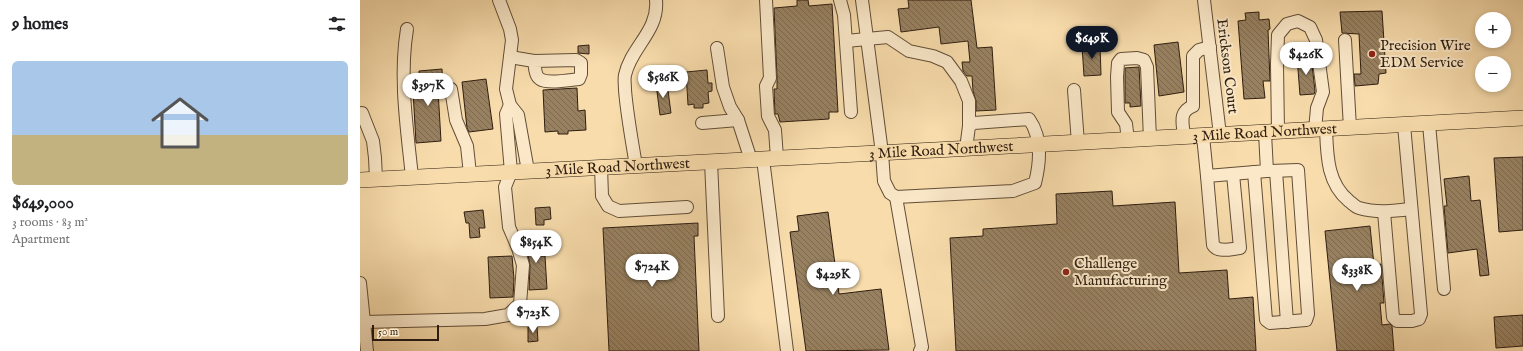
<!DOCTYPE html>
<html lang="en">
<head>
<meta charset="utf-8">
<style>
  :root { --surface:#fff; --page:#f2f2f2; --text:#202124; --muted:#757577; --accent:#111827 }
  body { margin:0; font-family:"IM FELL English",serif; background:var(--page); color:var(--text); height:100vh; display:flex; flex-direction:column; font-size:15px; white-space:nowrap }
  * { box-sizing:border-box; margin:0 }
  p { font-size:13px; color:var(--muted) }
  .icon { flex:none; width:22px; height:22px; fill:none; stroke:currentColor; stroke-width:2; stroke-linecap:round; stroke-linejoin:round }
  .map { position:relative; flex:1; overflow:hidden }
  .sheet { display:flex; flex-direction:column; background:var(--surface); width:360px }
  .sheet>* { flex:none }
  .controls { position:absolute; left:1115px; top:12px; display:grid; gap:8px }
  .controls a { display:grid; place-items:center; width:36px; height:36px; border-radius:50%; background:var(--surface); box-shadow:0 2px 6px #0003; font-size:20px }
  .scale { position:absolute; left:12px; bottom:10px; width:67px; box-sizing:border-box; padding-left:4px; border:2px solid #2f1e10; border-top:0; font-size:11px; line-height:14px; white-space:nowrap; color:#2f1e10; -webkit-text-stroke:3px #fae8c9; paint-order:stroke }
  .price { position:absolute; translate:-50% -34px; padding:0 9px; border-radius:14px; background:#fff; color:#222; font-size:13px; line-height:26px; filter:drop-shadow(0 1px 2px #0008) }
  .price::after { content:''; position:absolute; left:50%; top:24px; width:12px; height:9px; margin-left:-6px; background:inherit; clip-path:polygon(0 0,100% 0,50% 100%) }
  .price.selected { background:var(--accent); color:#fff }
  ul { padding:0; list-style:none }
  li { display:grid; align-content:center; gap:8px; height:212px; padding:0 12px }
  li span { display:grid; place-items:center; height:124px; border-radius:6px; color:#555 }
  li>.icon { margin-inline-start:auto }
  span .icon { width:72px; height:72px; fill:#fffc; stroke-width:1 }
  li b { font-size:17px }
  h2 { display:flex; justify-content:space-between; align-items:center; height:48px; padding:0 12px; font-size:17px }
  main { display:flex; flex:1; min-height:0 }
  .map>svg:first-child { display:block }
  .building { fill:url(#building-back-hatch); stroke:#2f1e10 }
  .lines { fill:none; stroke-linecap:round; stroke-linejoin:round }
  .minor-casing { stroke:#614e37; stroke-width:14 }
  .major-casing { stroke:#2f1e10; stroke-width:16 }
  .minor { stroke:#fae8c9; stroke-width:12 }
  .major { stroke:#f8dcac; stroke-width:15 }
  .poi-dot { fill:#8f2418; stroke:#fae8c9; stroke-width:1.5 }
  .labels { text-anchor:middle; stroke-width:4; stroke-linejoin:round; paint-order:stroke }
  .poi-label { font-size:15px; fill:#2f1e10; stroke:#fae8c9; text-anchor:start }
  .street-label { font-size:15px; fill:#2f1e10; stroke:#fae8c9 }
</style>
</head>
<body>
<main>
<section class="sheet">
<h2>9 homes<svg class="icon" aria-label="filters" viewBox="0 0 24 24"><path d="M4 7h16M4 17h16"/><circle cx="9" cy="7" r="2"/><circle cx="15" cy="17" r="2"/></svg></h2>
<ul>
<li><span style="background:linear-gradient(#a9c7e8 60%,#c2b280 0)"><svg class="icon" aria-label="home" viewBox="0 0 24 24"><path d="M3 11l9-7 9 7M6 9v11h12V9"/></svg></span><div><b>$649,000</b><p>3 rooms · 83 m²</p><p>Apartment</p></div></li>
</ul>
</section>
<div class="map">
<svg width="1163" height="351" viewBox="0 0 1163 351">
  <defs>
    <pattern id="building-back-hatch" width="6" height="6" patternUnits="userSpaceOnUse"><rect width="6" height="6" fill="#988161"/><path d="M-1 5l2 2M0 0l6 6M5-1l2 2" fill="none" stroke="#7c694f"/></pattern>
  </defs>
  <rect width="100%" height="100%" fill="#f8dcac"/>
  <filter id="stains"><feTurbulence type="fractalNoise" baseFrequency=".005" numOctaves="4"/><feColorMatrix values="0 0 0 0 .2 0 0 0 0 .09 0 0 0 0 .02 0 0 0 .5 -.17"/></filter>
  <radialGradient id="worn" r=".72"><stop offset=".6" stop-color="#630" stop-opacity="0"/><stop offset="1" stop-color="#630" stop-opacity=".3"/></radialGradient>
  <g class="building">
    <path d="M437,0H448L449,6L472,4L478,112H469V119L420,122L418,114H415L414,89H417V78L414,8L437,6Z"/>
    <path d="M548,0H611L617,48L632,47L636,110L616,111V101L613,91L612,76H607L603,71L602,62H610L608,41L581,44L579,27L541,32L538,9L549,8Z"/>
    <path d="M1022,11L1026,73L1019,74L1018,84L995,86L994,74H1001L999,34L982,33L980,12Z"/>
    <path d="M899,12V20L909,19L910,29L908,30L910,81H903L905,98L884,99L878,21L886,20L885,13Z"/>
    <path d="M818,42L824,92L799,96L794,45Z"/>
    <path d="M229,45V54L218,53V46Z"/>
    <path d="M740,45L741,75L724,76L722,46Z"/>
    <path d="M951,56L955,91L954,94L940,95L937,57Z"/>
    <path d="M779,67L781,106L770,107V103H765V68Z"/>
    <path d="M82,69L83,90H78L81,141L56,143L53,91H60L59,71Z"/>
    <path d="M347,70L348,83H352V91L348,92L349,103L343,104V108H334V104L328,105L326,72Z"/>
    <path d="M126,79L133,129L109,132L107,128L102,82Z"/>
    <path d="M307,83L311,113L300,115L296,84Z"/>
    <path d="M217,88L218,111L225,110L226,130L208,131V134H198V131L185,132L183,90Z"/>
    <path d="M1163,157V230L1139,232L1134,158Z"/>
    <path d="M1109,176L1111,201L1120,200L1129,275L1120,276L1117,249L1088,253L1084,206H1087L1084,179Z"/>
    <path d="M752,191L753,206L815,202L819,273L867,270L869,299L893,297L896,351H596L590,238L623,236V229L697,224L696,194Z"/>
    <path d="M190,207L191,219L184,220V225H176L175,208Z"/>
    <path d="M123,210L125,228H119L120,237L110,238L109,223H106L104,212Z"/>
    <path d="M468,212L479,294L521,289L529,350L446,351L430,232L439,231L437,216Z"/>
    <path d="M338,223V236H334L339,351H249L243,228Z"/>
    <path d="M1010,226L1014,265L1021,264L1024,303H1020L1022,325L1030,324L1032,326L1034,351H977L965,231Z"/>
    <path d="M178,233L180,256H185L187,289L169,290L170,265L168,255L166,234Z"/>
    <path d="M152,256L154,279L153,297L130,298L128,257Z"/>
    <path d="M1163,315V346L1136,348L1134,317Z"/>
    <path d="M168,327H177L178,341L168,342Z"/>
  </g>
  <g class="lines">
    <defs>
      <g id="minor">
        <path d="M139,0L150,29L152,40L146,89L150,105L158,115L168,171"/>
        <path d="M406,0L410,78L406,86L408,116L415,130L417,158"/>
        <path d="M480,0L484,15L491,112"/>
        <path d="M502,0L522,153L524,181L530,193L536,197L653,191L675,183C680,163 682,137 669,119L614,123L609,126L606,149"/>
        <path d="M844,0L860,135"/>
        <path d="M47,29C39,78 47,128 52,177"/>
        <path d="M985,40L990,128"/>
        <path d="M486,41L528,37L549,51L573,56L587,62L601,81L609,101V126"/>
        <path d="M357,48L363,87L370,107L378,120L391,160"/>
        <path d="M150,57L174,61L216,60L221,63V74L219,79C210,80 187,84 180,79C175,76 175,67 174,61"/>
        <path d="M91,89L96,120L107,146L110,174"/>
        <path d="M714,90L718,143"/>
        <path d="M2,113L13,141L15,158L16,179"/>
        <path d="M342,123L378,120"/>
        <path d="M1069,124L1084,289"/>
        <path d="M966,129C967,155 967,183 989,201C992,203 995,207 999,208C1016,213 1034,211 1051,209"/>
        <path d="M918,132L917,64L918,35L927,24L938,21L950,27L956,40L963,92L957,108L955,130"/>
        <path d="M843,136L847,176L907,171L905,133"/>
        <path d="M824,137C823,123 818,112 833,106V56L839,50L850,47"/>
        <path d="M768,140L766,124L758,112L757,77L758,63L761,59L777,58L784,60L787,67L790,139"/>
        <path d="M403,159L427,351"/>
        <path d="M351,162L358,316"/>
        <path d="M276,166C272,141 267,115 265,90C265,85 264,79 265,75C271,47 299,31 296,0"/>
        <path d="M241,167L242,196L248,206L259,211L327,207"/>
        <path d="M916,171L927,322"/>
        <path d="M894,172L906,320L910,323L946,320L948,314L938,170L907,171"/>
        <path d="M847,176L853,245C858,253 871,249 880,248L873,174"/>
        <path d="M536,197L562,347L560,351"/>
        <path d="M1024,212L1033,317L1037,321H1052L1059,319L1061,314L1044,125"/>
        <path d="M0,283L7,351"/>
        <path d="M4,322L125,319L148,315L160,304L163,265L158,248L149,227L145,187L151,172L146,114L150,105"/>
      </g>
      <g id="major">
        <path id="s1" d="M0,180L594,149L1163,118"/>
      </g>
    </defs>
    <use href="#minor" class="minor-casing"/>
    <use href="#major" class="major-casing"/>
    <use href="#minor" class="minor"/>
    <use href="#major" class="major"/>
  </g>
  <g class="poi-dot">
    <circle cx="1012" cy="54" r="4"/>
    <circle cx="706" cy="272" r="4"/>
  </g>
  <g class="labels">
    <g class="poi-label">
      <text x="1020" y="50">Precision Wire<tspan x="1020" dy="17">EDM Service</tspan></text>
      <text x="714" y="268">Challenge<tspan x="714" dy="17">Manufacturing</tspan></text>
    </g>
    <g class="street-label">
      <text transform="translate(868 66) rotate(83)" y="5">Erickson Court</text>
      <text dy="5" stroke="none"><textPath href="#s1" startOffset="906">3 Mile Road Northwest</textPath></text>
      <text dy="5" stroke="none"><textPath href="#s1" startOffset="582">3 Mile Road Northwest</textPath></text>
      <text dy="5" stroke="none"><textPath href="#s1" startOffset="258">3 Mile Road Northwest</textPath></text>
    </g>
  </g>
  <rect width="100%" height="100%" filter="url(#stains)"/>
  <rect width="100%" height="100%" fill="url(#worn)"/>
</svg>
<div class="controls">
<a>+</a>
<a>−</a>
</div>
<div class="scale">50 m</div>
<b class="price selected" style="left:732px;top:60px">$649K</b>
<b class="price" style="left:946px;top:76px">$426K</b>
<b class="price" style="left:303px;top:99px">$586K</b>
<b class="price" style="left:68px;top:107px">$397K</b>
<b class="price" style="left:176px;top:264px">$854K</b>
<b class="price" style="left:292px;top:288px">$724K</b>
<b class="price" style="left:997px;top:292px">$338K</b>
<b class="price" style="left:473px;top:296px">$429K</b>
<b class="price" style="left:173px;top:334px">$723K</b>
</div>
</main>
</body>
</html>
